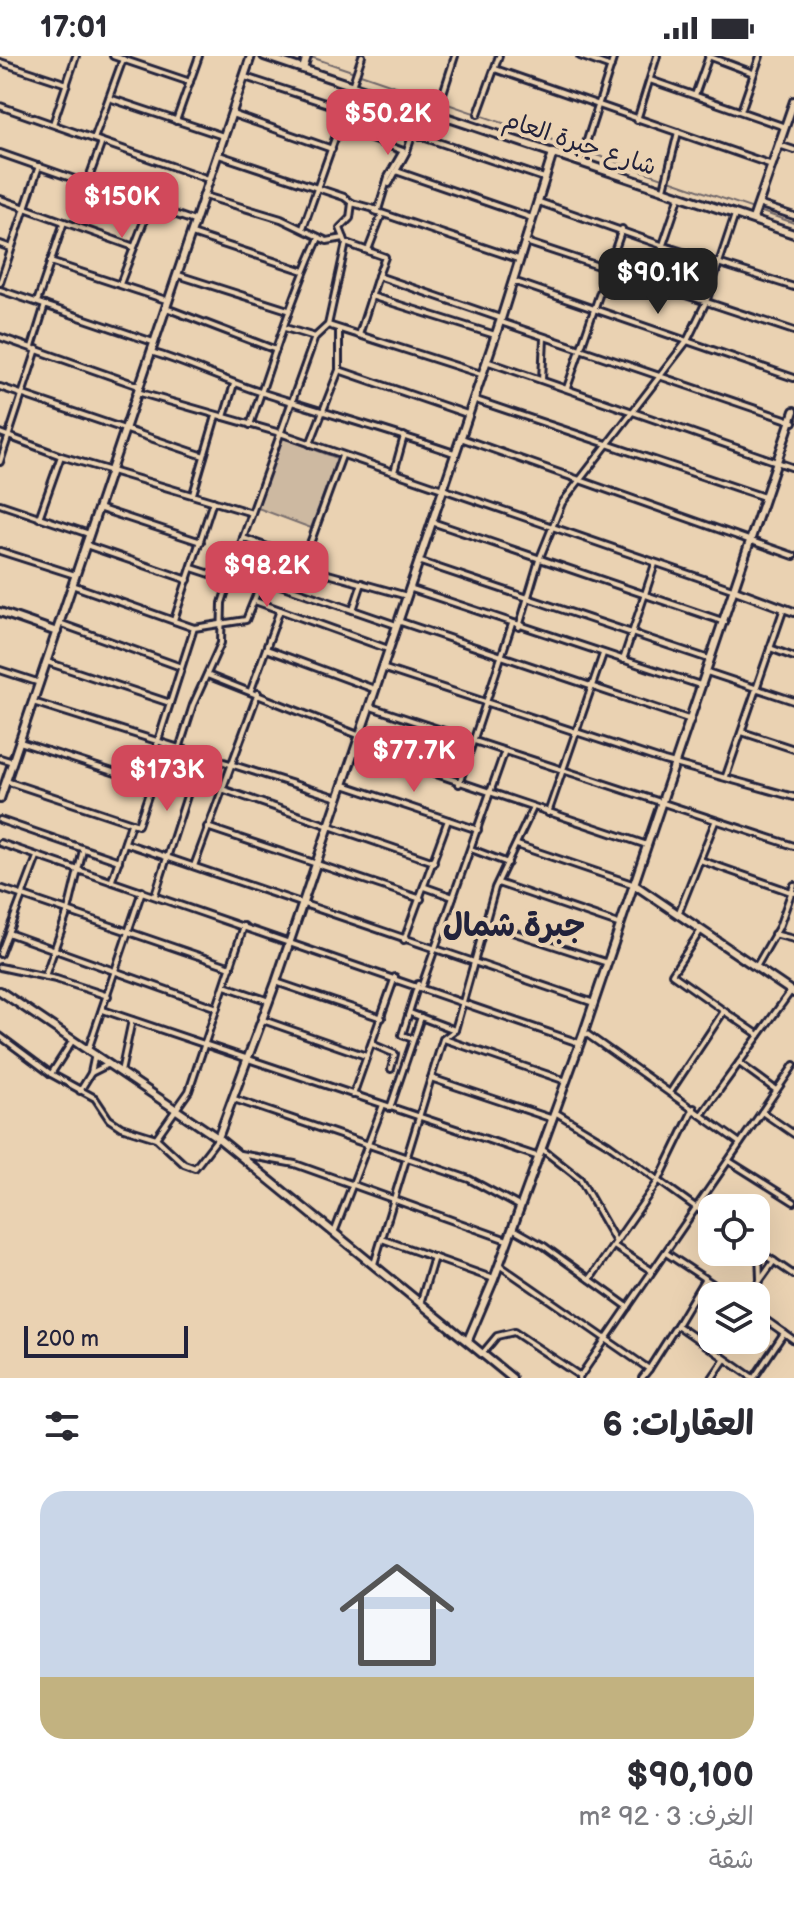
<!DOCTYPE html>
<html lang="ar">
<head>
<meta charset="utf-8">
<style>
  :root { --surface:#fff; --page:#f7f7f7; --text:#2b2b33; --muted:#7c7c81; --accent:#d1495b }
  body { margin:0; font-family:"Balsamiq Sans","Playpen Sans Arabic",sans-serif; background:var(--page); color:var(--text); direction:rtl; height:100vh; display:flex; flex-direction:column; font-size:30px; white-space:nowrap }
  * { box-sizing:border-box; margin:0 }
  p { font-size:26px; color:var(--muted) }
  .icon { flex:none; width:44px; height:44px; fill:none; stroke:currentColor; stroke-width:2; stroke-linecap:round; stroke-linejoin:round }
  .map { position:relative; height:1322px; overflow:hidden; direction:ltr }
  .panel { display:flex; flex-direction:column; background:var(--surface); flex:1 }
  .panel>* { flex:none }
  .fabs { position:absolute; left:698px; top:1138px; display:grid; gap:16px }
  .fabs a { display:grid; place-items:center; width:72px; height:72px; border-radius:16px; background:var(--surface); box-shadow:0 8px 32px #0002; font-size:40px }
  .scale { position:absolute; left:24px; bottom:20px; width:164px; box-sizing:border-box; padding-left:8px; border:4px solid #22223b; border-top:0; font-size:22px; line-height:28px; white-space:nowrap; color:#22223b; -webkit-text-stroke:6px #ead2b2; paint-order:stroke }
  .price { position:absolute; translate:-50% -68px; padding:0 18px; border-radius:16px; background:var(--accent); color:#fff; font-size:26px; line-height:52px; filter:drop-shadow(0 2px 4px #0008) }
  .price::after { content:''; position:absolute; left:50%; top:48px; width:24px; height:18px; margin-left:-12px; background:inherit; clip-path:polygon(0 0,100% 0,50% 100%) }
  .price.on { background:#222; color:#fff }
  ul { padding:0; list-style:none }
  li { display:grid; align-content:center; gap:16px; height:424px; padding:0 40px }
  li span { display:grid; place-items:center; height:248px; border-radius:24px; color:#555 }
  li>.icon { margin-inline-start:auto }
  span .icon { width:144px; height:144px; fill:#fffc; stroke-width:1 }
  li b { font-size:34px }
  h2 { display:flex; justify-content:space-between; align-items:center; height:96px; padding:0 40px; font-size:34px }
  .status { display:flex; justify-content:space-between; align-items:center; height:56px; padding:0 40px; background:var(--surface); direction:ltr }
  .status svg { height:22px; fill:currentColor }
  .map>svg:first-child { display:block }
  .green { fill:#cdb9a1; stroke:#786e6e; stroke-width:2 }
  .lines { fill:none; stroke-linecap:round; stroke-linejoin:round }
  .stream { stroke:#71686a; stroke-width:2 }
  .street-casing { stroke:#22223b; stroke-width:10 }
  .secondary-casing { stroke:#22223b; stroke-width:12 }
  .street { stroke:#ead2b2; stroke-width:4 }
  .secondary { stroke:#ead2b2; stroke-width:6 }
  .labels { text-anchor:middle; stroke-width:8; stroke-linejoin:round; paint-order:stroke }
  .street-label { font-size:24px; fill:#22223b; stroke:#ead2b2 }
  .district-label { font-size:32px; font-weight:bold; fill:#22223b; stroke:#ead2b2 }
</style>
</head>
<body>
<div class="status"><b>17:01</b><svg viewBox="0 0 49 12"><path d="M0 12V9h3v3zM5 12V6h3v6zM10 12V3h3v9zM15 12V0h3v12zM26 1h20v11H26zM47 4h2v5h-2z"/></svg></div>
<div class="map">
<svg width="794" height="1322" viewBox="0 0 794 1322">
  <rect width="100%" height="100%" fill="#ead2b2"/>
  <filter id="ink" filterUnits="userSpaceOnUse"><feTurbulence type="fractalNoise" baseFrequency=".0125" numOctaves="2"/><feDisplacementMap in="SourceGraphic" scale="16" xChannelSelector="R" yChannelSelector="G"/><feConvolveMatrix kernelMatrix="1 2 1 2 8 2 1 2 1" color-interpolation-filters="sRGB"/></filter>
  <g filter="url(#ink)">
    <path class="green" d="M281,381L337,402L311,472L255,451Z"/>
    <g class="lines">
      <path class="stream" d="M311,1L794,167"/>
      <defs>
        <g id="street">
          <path d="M113,0L190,26"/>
          <path d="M580,0L611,11"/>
          <path d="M708,0L753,17"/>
          <path d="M0,6L67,28"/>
          <path d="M495,13L772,109"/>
          <path d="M245,21L371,62"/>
          <path d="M650,24L785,71"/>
          <path d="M352,30L362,0"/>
          <path d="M377,38L366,81L403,95L388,121L378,154L352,147L350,162L340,172L346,187L328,269L315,281L243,482L304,504L310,513L407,540"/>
          <path d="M695,39L709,0"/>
          <path d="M109,42L223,80"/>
          <path d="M0,50L208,123"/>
          <path d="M741,55L760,0"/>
          <path d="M232,58L332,93"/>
          <path d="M478,58L499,0"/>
          <path d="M436,59L455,0"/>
          <path d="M637,64L657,0"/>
          <path d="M176,65L199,0"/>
          <path d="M53,68L76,0"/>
          <path d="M414,78L544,122"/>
          <path d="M94,83L123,3"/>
          <path d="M779,89L794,94"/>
          <path d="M0,97L194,165"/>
          <path d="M219,99L344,141L352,147"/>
          <path d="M580,106L614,0"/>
          <path d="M396,115L532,162"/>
          <path d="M87,127L102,86"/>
          <path d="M389,128L407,95L421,53"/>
          <path d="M664,133L678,76"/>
          <path d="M205,140L281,163L327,185L344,182"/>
          <path d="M0,143L134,191"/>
          <path d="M539,146L664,190L794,231"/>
          <path d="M758,148L794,160"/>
          <path d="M375,155L518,203"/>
          <path d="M303,172L345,54"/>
          <path d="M192,178L304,215"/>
          <path d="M526,186L794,275"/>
          <path d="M346,187L385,201L378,220L500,262"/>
          <path d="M0,188L11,192"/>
          <path d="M368,194L382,158"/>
          <path d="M50,206L169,245"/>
          <path d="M178,219L288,254"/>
          <path d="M513,225L794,322"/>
          <path d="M0,227L39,110"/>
          <path d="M650,227L680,139"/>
          <path d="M120,228L150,150"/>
          <path d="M0,234L153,286"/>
          <path d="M371,240L495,279"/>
          <path d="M37,246L64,166"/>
          <path d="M166,252L276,294"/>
          <path d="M501,266L794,366"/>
          <path d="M328,269L481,318"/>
          <path d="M285,272L315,281"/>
          <path d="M359,279L378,220"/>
          <path d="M0,281L139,330"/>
          <path d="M32,291L45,249"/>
          <path d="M151,296C188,307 223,324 260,336C325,357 390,375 454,397"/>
          <path d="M486,305L794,412"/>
          <path d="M339,314L467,358"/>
          <path d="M542,324L544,282"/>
          <path d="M0,331L204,400"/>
          <path d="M567,332L622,173"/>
          <path d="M137,336L280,377L735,534"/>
          <path d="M473,343L764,441"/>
          <path d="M224,361L234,328"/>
          <path d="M250,369C272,306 291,243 319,182"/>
          <path d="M0,377L61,400L252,457"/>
          <path d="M461,382L794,500"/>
          <path d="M310,388L339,314V273"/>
          <path d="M0,406L37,293"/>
          <path d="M394,416L404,380"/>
          <path d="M193,438L216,360"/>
          <path d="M0,448L89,478"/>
          <path d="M98,452L201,486"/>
          <path d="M39,462L61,400"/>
          <path d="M432,466L725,566"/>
          <path d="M86,489L188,524"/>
          <path d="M0,495L75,519"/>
          <path d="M304,504L342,400"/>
          <path d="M418,505L709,603"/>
          <path d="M192,512L229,524"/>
          <path d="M263,523L396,569"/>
          <path d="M72,529L194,572"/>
          <path d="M409,532L700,629"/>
          <path d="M255,545L388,593"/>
          <path d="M353,554L362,527"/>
          <path d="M174,564L213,445"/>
          <path d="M398,565L691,664"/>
          <path d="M59,567L181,611"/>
          <path d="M519,571L539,504L562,447L687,285L706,246L735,159"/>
          <path d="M770,592L794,601"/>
          <path d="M266,593L374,633"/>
          <path d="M623,604L655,508"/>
          <path d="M47,606L170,647"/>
          <path d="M382,612L664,705L794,741"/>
          <path d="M0,614L40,627"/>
          <path d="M707,616L794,645"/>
          <path d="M207,619L358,679"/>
          <path d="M251,634L280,554"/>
          <path d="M33,646L338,742"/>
          <path d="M371,651L794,790"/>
          <path d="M742,676L794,693"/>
          <path d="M20,686L153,729"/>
          <path d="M157,688L194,572L246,564L275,493"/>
          <path d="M356,691L647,789"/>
          <path d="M179,693L193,649L221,587L222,547L243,482"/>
          <path d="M0,702L13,706"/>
          <path d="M158,711L434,806"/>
          <path d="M726,720L784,552"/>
          <path d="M6,725L138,769L165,690"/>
          <path d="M459,728L512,568"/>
          <path d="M344,729L478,774"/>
          <path d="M548,757L603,598"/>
          <path d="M0,764L119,805"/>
          <path d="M207,771L421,843"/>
          <path d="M0,787L579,987"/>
          <path d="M125,787L594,947"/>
          <path d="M517,789L635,829"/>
          <path d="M471,793L508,807"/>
          <path d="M700,804L794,837"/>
          <path d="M194,810L258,637"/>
          <path d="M112,824L131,768"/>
          <path d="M498,827L621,869"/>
          <path d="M425,831L453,841"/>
          <path d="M0,832L231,911"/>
          <path d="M155,839L193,721"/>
          <path d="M679,856L715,766"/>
          <path d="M484,867L608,907"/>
          <path d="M701,874L672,918L724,955"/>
          <path d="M8,877L217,952"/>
          <path d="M774,878L794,883"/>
          <path d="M404,884L448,764"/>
          <path d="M0,898L37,801"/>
          <path d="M0,911L56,923L108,940"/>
          <path d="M756,911L779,871L794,829"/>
          <path d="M45,920L68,855L83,794"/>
          <path d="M276,926L382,962"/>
          <path d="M422,929L504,697"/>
          <path d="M225,930L269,945"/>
          <path d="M103,954L539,1101"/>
          <path d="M410,957L455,974"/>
          <path d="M263,964L366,1000"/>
          <path d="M584,976L740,1087"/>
          <path d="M0,980L51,1018L95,1042L109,1063L121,1071L156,1082"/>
          <path d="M413,983L402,979L418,928"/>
          <path d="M444,983L566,1025"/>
          <path d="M372,988L395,998L391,1013"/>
          <path d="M88,994L142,835"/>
          <path d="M739,1007L776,1034"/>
          <path d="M121,1016L132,964"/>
          <path d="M91,1017L109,1008"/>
          <path d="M51,1018L73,984"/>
          <path d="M431,1022L553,1063"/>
          <path d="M80,1035L91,1017L95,998"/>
          <path d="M671,1035L724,955L759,979"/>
          <path d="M353,1039L395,921"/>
          <path d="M234,1043L469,1123L519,1150"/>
          <path d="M390,1052L421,961"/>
          <path d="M555,1056L608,1088L712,1163"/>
          <path d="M762,1056L794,1078"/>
          <path d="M702,1058L791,935"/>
          <path d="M218,1082L195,1112L184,1108L156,1082L189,1035L244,870"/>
          <path d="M542,1093L580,1123L616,1186"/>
          <path d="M240,1098L295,1108L507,1184"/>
          <path d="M729,1105L794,1146"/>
          <path d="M512,1172L544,1190L628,1251"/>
          <path d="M334,1177L383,1049"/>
          <path d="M382,1183L494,1223"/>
          <path d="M614,1190L652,1215"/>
          <path d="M756,1193L794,1219"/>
          <path d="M759,1196L760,1223"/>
          <path d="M666,1197L731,1240"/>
          <path d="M374,1208L443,983L455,974L495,832L533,752"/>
          <path d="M499,1209L649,1313L642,1322"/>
          <path d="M705,1222L677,1269L753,1322"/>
          <path d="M590,1223L659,1124L694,1052"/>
          <path d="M749,1240L774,1205"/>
          <path d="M420,1248L434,1201"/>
          <path d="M756,1257L794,1284"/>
          <path d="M482,1298L497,1280L514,1276L580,1320"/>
          <path d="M649,1313L677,1269"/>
          <path d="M579,1322L794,1009"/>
          <path d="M712,1322L725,1303"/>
          <path d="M754,1322L784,1277"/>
        </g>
        <g id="secondary">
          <path d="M264,0L794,178"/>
          <path d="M303,13L307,0"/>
          <path d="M753,163L794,45"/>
          <path d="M735,534L794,556"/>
          <path d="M0,556L57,576"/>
          <path d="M0,743L251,0"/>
          <path d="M635,829L794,937"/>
          <path d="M0,935L218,1082L512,1322"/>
          <path d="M218,1082L276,926L500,266L553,97"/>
          <path d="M468,1284L494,1223L584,976L794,355"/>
        </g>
      </defs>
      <use href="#street" class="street-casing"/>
      <use href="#secondary" class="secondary-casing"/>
      <use href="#street" class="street"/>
      <use href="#secondary" class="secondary"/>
    </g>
  </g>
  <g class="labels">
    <g class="street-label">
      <text transform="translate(580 87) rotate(18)" y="8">شارع جبرة العام</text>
    </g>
    <g class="district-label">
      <text x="514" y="880">جبرة شمال</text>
    </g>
  </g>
</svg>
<div class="fabs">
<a><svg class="icon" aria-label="locate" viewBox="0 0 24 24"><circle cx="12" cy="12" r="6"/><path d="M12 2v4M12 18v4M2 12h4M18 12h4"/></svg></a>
<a><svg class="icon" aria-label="layers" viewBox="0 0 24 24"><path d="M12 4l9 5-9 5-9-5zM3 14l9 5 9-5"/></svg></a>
</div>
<div class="scale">200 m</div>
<b class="price" style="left:388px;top:101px">$50.2K</b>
<b class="price" style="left:122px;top:184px">$150K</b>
<b class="price on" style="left:658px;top:260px">$90.1K</b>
<b class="price" style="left:267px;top:553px">$98.2K</b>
<b class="price" style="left:414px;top:738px">$77.7K</b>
<b class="price" style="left:167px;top:757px">$173K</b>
</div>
<section class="panel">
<h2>العقارات: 6<svg class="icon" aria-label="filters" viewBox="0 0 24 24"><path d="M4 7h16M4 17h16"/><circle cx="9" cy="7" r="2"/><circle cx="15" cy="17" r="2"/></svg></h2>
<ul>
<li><span style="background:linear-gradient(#c9d6e8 75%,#c2b280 0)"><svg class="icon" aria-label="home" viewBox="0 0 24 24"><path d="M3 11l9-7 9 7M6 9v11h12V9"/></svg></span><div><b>$90,100</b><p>الغرف: 3 · 92 m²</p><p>شقة</p></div></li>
</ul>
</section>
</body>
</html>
